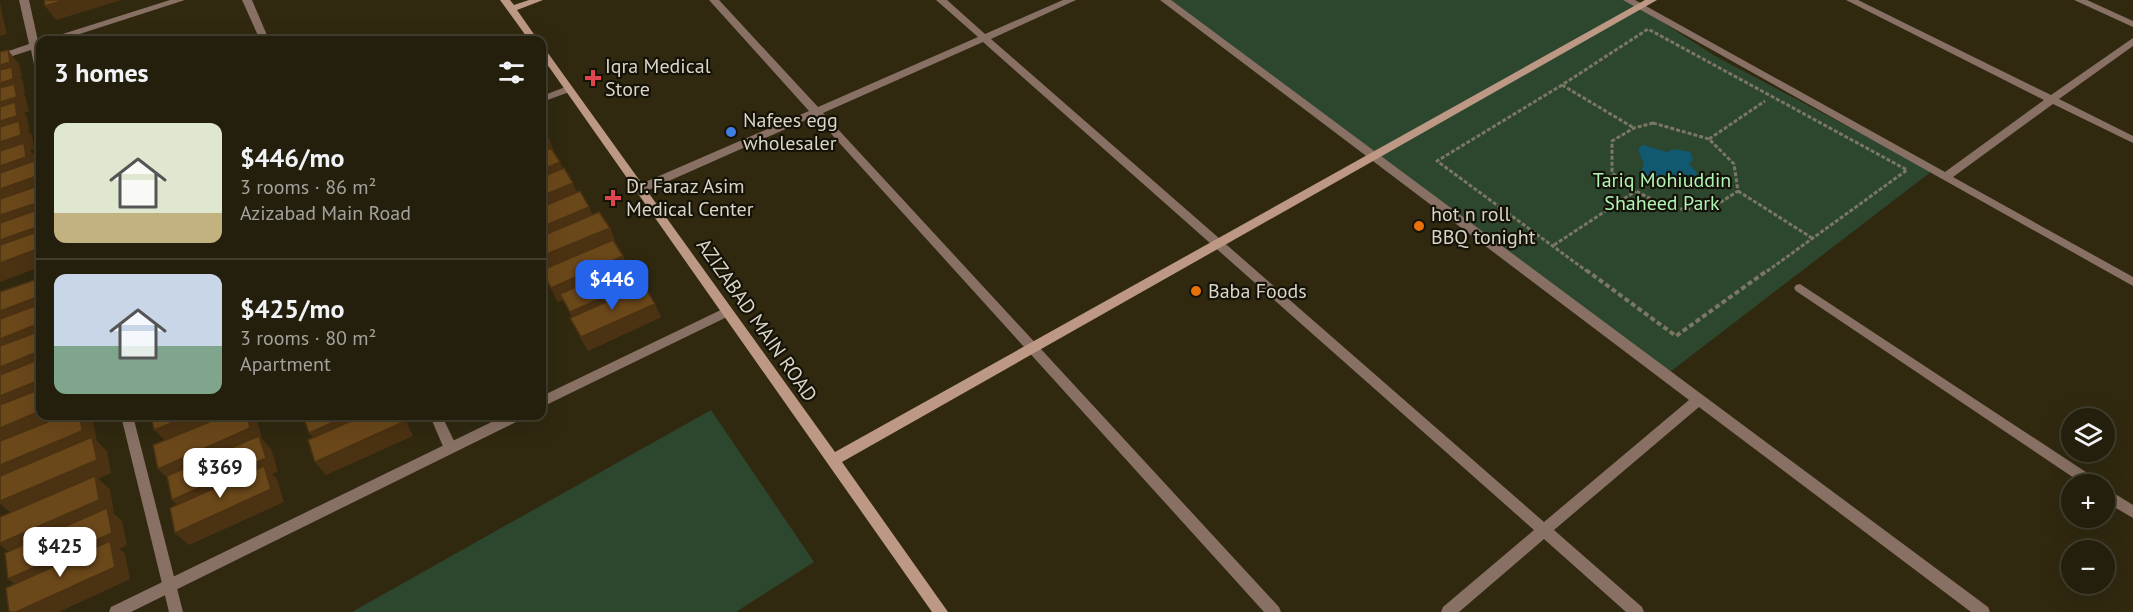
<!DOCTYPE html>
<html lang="en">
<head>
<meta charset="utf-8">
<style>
  :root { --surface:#241f0c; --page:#302c1a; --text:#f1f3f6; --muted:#a3a29d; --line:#413d2d; --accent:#2563eb }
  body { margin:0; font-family:"PT Sans",sans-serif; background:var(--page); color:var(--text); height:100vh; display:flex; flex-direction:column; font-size:22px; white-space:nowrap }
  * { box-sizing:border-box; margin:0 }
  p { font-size:20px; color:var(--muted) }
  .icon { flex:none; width:33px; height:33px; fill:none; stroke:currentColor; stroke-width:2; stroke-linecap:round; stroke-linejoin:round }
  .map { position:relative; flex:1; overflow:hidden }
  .panel { position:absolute; left:36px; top:36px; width:510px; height:384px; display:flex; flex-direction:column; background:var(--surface); border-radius:12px; box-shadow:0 6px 24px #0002,0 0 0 2px var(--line) }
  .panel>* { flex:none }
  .fabs { position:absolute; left:2061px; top:408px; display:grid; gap:12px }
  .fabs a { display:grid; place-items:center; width:54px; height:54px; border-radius:50%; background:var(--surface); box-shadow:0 6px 24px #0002,0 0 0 2px var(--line); font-size:30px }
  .price { position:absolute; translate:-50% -51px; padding:0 14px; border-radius:12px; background:#fff; color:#222; font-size:20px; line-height:39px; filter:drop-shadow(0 2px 3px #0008) }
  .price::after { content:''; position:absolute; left:50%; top:36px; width:18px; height:14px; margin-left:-9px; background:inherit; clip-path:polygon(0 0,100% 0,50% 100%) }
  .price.current { background:var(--accent); color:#fff }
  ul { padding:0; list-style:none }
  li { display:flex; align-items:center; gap:18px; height:150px; padding:0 18px }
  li+li { border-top:2px solid var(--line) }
  li span { display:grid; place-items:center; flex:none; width:168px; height:120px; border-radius:12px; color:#555 }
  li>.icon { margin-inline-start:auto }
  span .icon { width:72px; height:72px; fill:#fffc; stroke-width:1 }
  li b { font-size:26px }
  h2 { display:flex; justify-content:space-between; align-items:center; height:72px; padding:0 18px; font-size:26px }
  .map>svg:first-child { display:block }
  .green { fill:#2d472f }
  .water { fill:#115871 }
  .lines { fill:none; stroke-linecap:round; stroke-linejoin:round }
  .path-far1 { stroke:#7c7762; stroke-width:3; stroke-dasharray:4 2; stroke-linecap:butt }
  .path { stroke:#7c7762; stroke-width:4; stroke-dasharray:5 3; stroke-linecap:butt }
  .lane { fill:#887064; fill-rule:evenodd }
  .street { fill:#887064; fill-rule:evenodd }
  .secondary { fill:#bd9885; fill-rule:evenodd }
  .wall { fill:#5c3e16 }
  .shaded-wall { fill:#4b3212 }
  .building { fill:#6b481a; stroke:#4b3212; stroke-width:1.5 }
  .health-dot { fill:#e0444e; stroke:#151208; stroke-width:2 }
  .shop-dot { fill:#3f7fe0; stroke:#151208; stroke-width:2 }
  .food-dot { fill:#e8710a; stroke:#151208; stroke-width:2 }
  .labels { text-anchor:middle; stroke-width:4.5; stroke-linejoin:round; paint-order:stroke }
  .poi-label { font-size:20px; fill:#dad6c7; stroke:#151208; text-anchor:start }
  .park-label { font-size:20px; fill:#b0f4b6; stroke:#151208 }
  .street-label { font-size:20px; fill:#dad6c7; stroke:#151208 }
</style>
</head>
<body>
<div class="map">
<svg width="2133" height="612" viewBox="0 0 2133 612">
  <rect width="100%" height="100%" fill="#302910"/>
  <g class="green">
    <path d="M1165,0H1628L1715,56L1932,171L1666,375Z"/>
    <path d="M711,410L814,562L736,612H352Z"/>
  </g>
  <path class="water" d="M1643,145L1667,152L1674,149L1690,152L1693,160L1689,163L1700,177L1699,184L1692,187L1673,182L1657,184L1642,178L1640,173L1644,165L1638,149Z"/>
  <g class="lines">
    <g class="path-far1">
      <path d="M1562,85L1634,128"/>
      <path d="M1653,123L1709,139L1734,164L1738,191L1710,209H1670L1636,191L1612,173V141L1634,128Z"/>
      <path d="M1709,139L1765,101"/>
      <path d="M1738,191L1812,238"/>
      <path d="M1554,245L1636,191"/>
      <path d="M1588,272L1437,161L1562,85L1648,29L1907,170L1766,272"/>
    </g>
    <path class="path" d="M1586,270L1676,336L1768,270"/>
    <g class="lane">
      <path d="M727,307L731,309L733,312L731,315L542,407V396Z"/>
      <path d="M504,416H521L520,420L131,612H109L111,607Z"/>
    </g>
    <g class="street">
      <path d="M19,0H29L38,41H40V72L35,69L31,50L0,60V54L29,44Z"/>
      <path d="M170,0H185L61,40H48L50,38Z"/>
      <path d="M242,0H252L269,40H260Z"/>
      <path d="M709,0H719L818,107L978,37L936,0H947L985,34L1063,0H1076L991,39L1544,522L1689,400L1160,0H1171L1988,607L1990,612H1971L1699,407L1554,530L1642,607L1644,612H1626L1544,539L1459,612H1441L1443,607L1534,530L983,42L823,113L1279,607L1281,612H1264L815,116L644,192H636L635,189L636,186L809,111Z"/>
      <path d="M1623,0H1635L1945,172L2044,100L1846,0H1858L2051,95L2133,38V46L2059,99L2133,136V143L2053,104L1953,177L2133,277V286Z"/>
      <path d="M2074,0H2087L2133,21V27Z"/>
      <path d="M568,86L572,87V91L542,102V96Z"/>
      <path d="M1800,284L2098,480L2100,484H2083L1796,291L1794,288L1796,285Z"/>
      <path d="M121,416H133L183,612H169Z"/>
      <path d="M430,416H442L457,447L455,451L450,453L445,451Z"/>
      <path d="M2104,487L2133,505V518L2104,501Z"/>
    </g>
    <g class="secondary">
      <path d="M500,0H510L514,5L529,0H543L517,10L538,40H529Z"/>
      <path d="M1645,0H1657L842,462L948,612H932L542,57V48L545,49L835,452Z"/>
    </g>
  </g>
  <path class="wall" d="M542,129L563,169L577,193L589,207L592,215L610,228L615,242L623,256L627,265L648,293L661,317L588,351L570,318L572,317L563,299L558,302L542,271L544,269L542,264Z"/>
  <g class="shaded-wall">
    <path d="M48,0H122L56,20L45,6Z"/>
    <path d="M0,2L3,19L4,21L7,34L0,36Z"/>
    <path d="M8,50L19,64L22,76L20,77L23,81L25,93L23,94L26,98L29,111L24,113L27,117L30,130L28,131L32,135L34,149L30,150L36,157L38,166L40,169V220L0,234V65Z"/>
    <path d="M550,142L556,156L542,162V145Z"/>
    <path d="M560,162L566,177L542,186V170Z"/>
    <path d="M573,183L579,197L542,213V196Z"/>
    <path d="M589,207L595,222L542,244V227Z"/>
    <path d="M40,226V245L0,259V240Z"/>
    <path d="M610,228L615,242L545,272L542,264V256Z"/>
    <path d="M40,248V267L0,282V263Z"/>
    <path d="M623,256L629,270L558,302L551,288Z"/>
    <path d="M643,280L649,294L577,326L570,312Z"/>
    <path d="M40,296V315L0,331V311Z"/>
    <path d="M655,304L661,317L588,351L581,337Z"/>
    <path d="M40,323V343L0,358V339Z"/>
    <path d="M40,351V371L0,387V367Z"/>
    <path d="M542,364L546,374L542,376Z"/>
    <path d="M40,380V400L0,416V396Z"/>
    <path d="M40,411V416H78L0,448V428Z"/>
    <path d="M80,416H86L93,422L97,441L107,451L111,473L98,479L110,489L114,512L113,513L122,521L127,545L119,549L125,553L130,579L59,612H16L25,591L8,579L15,556L0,545V543L14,515L0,504V465Z"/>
    <path d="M188,416H232L168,443L154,430Z"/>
    <path d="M247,416H253L257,420L262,439L271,449L278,471L272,474L277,479L284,502L189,545L175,533L185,513L172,500V482L158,469Z"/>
    <path d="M347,416H387L320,446L309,433Z"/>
    <path d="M400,416H404L413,436L326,475L315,462Z"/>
  </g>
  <g class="building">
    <path d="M44,0H65L45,6Z"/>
    <path d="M8,50L10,62L0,65V52Z"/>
    <path d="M12,67L13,79L0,83V70Z"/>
    <path d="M14,84L17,97L0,102V88Z"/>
    <path d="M15,102L17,116L0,121V107Z"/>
    <path d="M19,121L21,135L0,142V127Z"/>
    <path d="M542,129L550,142L542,145Z"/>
    <path d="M24,143L26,157L0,166V151Z"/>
    <path d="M551,148L560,162L542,170V152Z"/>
    <path d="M34,161L37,176L0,189V173Z"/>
    <path d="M564,168L573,183L542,196V177Z"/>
    <path d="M35,187L37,203L0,215V199Z"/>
    <path d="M580,191L589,207L542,227V207Z"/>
    <path d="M40,209V226L0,240V223Z"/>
    <path d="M599,212L610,228L542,256V236Z"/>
    <path d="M40,231V248L0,263V245Z"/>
    <path d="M613,240L623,256L551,288L542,270Z"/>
    <path d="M633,262L643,280L570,312L560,294Z"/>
    <path d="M40,278V296L0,311V292Z"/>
    <path d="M644,285L655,304L581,337L570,318Z"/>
    <path d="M40,304V323L0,339V319Z"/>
    <path d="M40,331V351L0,367V346Z"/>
    <path d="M40,359V380L0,396V375Z"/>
    <path d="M40,389V411L0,428V405Z"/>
    <path d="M63,416H80L82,431L0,465V441Z"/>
    <path d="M151,416H188L154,430Z"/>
    <path d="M224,416H247L250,428L158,469L153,445Z"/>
    <path d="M303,416H347L309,433Z"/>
    <path d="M362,416H400L403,422L315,462L308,440Z"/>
    <path d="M259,436L266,458L172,500L167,476Z"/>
    <path d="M92,437L97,460L0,501V476Z"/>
    <path d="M264,466L271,489L175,533L170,508Z"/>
    <path d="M95,476L99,500L0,543V517Z"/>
    <path d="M107,508L112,533L8,579L5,553Z"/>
    <path d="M110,541L115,567L16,612H9L6,588Z"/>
  </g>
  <g class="health-dot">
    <path d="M590 69h6v6h6v6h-6v6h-6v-6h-6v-6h6z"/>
    <path d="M610 189h6v6h6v6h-6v6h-6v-6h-6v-6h6z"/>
  </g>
  <circle class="shop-dot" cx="731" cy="132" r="6"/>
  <g class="food-dot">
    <circle cx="1419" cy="226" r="6"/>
    <circle cx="1196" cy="291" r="6"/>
  </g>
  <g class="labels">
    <g class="poi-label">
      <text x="605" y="73">Iqra Medical<tspan x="605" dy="23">Store</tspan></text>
      <text x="743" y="127">Nafees egg<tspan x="743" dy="23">wholesaler</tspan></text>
      <text x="626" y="193">Dr. Faraz Asim<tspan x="626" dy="23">Medical Center</tspan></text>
      <text x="1431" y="221">hot n roll<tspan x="1431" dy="23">BBQ tonight</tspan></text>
      <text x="1208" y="298">Baba Foods</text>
    </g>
    <g class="park-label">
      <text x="1662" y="187">Tariq Mohiuddin<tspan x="1662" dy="23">Shaheed Park</tspan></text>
    </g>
    <g class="street-label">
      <text transform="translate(757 320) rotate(55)" y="7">AZIZABAD MAIN ROAD</text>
    </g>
  </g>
</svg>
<div class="fabs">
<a><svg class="icon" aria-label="layers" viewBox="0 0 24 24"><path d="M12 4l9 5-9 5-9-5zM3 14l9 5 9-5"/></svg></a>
<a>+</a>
<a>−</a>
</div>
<b class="price current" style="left:612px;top:311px">$446</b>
<b class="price" style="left:220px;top:499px">$369</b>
<b class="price" style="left:60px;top:578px">$425</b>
<section class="panel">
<h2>3 homes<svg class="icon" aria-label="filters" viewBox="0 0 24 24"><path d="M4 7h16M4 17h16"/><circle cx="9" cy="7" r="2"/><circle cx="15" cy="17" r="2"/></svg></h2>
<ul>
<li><span style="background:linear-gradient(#dfe7d0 75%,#c2b280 0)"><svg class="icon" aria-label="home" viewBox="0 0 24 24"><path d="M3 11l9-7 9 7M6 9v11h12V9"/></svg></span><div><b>$446/mo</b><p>3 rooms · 86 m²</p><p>Azizabad Main Road</p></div></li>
<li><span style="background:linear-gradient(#c9d6e8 60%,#7fa58c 0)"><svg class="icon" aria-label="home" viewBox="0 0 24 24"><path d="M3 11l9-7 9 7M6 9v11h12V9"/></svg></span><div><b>$425/mo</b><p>3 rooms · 80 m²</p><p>Apartment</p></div></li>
</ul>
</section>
</div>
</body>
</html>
